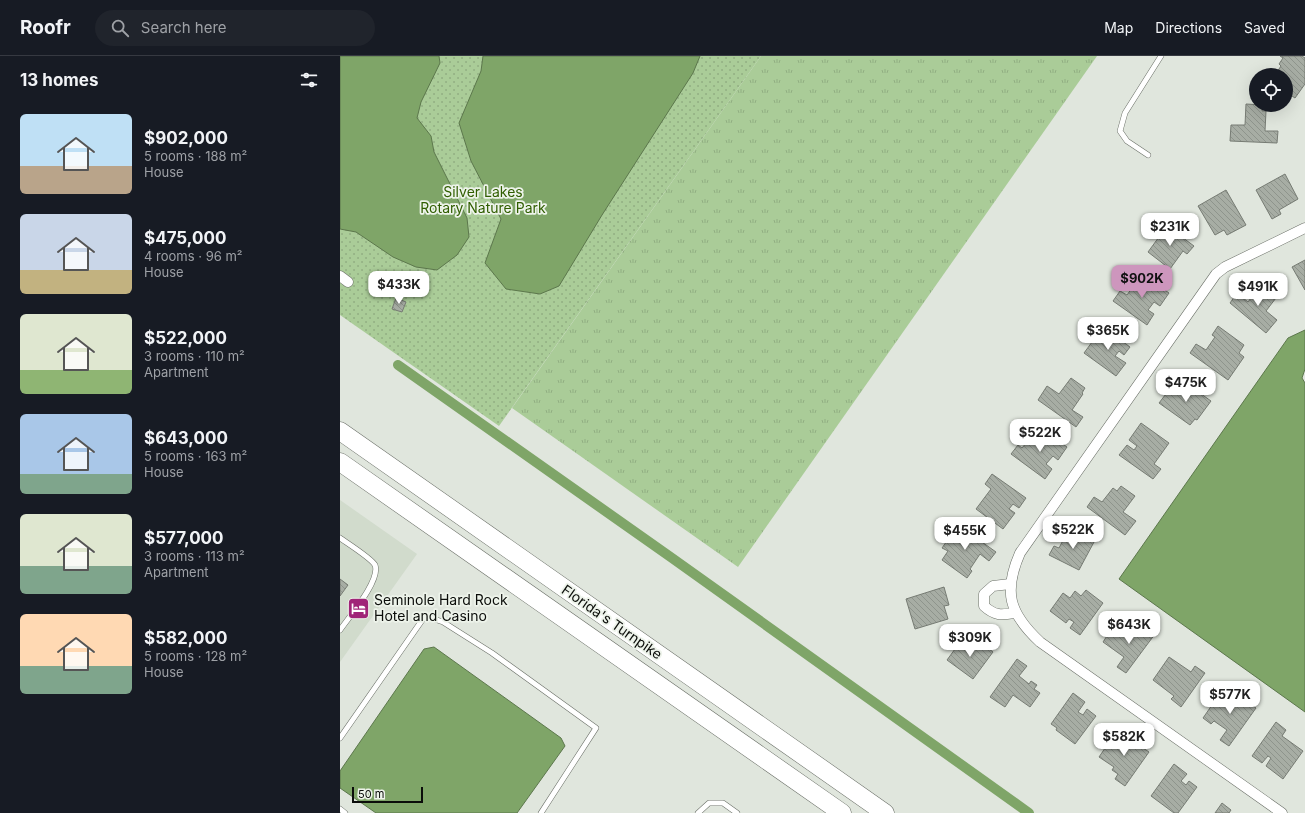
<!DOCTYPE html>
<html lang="en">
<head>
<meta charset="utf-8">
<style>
  :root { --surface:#171b24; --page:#20242c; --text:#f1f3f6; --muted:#9ea1a6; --line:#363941; --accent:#cd96bd }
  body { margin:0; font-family:Inter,sans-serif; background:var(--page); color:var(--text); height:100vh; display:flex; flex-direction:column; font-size:15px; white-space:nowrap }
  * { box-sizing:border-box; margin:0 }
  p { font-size:13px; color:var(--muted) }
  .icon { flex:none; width:22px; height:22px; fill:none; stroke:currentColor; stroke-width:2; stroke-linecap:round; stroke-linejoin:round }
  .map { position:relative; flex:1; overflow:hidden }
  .drawer { display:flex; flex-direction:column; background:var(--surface); width:340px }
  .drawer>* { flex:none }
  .tools { position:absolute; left:909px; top:12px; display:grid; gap:8px }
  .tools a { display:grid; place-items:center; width:44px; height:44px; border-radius:50%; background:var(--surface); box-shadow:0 4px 16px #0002; font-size:20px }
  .scale { position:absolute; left:12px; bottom:10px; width:71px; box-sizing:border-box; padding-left:4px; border:2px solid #0b0d0a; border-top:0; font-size:11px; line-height:14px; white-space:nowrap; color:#0b0d0a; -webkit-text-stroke:3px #edf3ea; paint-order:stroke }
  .price { position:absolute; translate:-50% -34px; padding:0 9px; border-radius:8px; background:#fff; color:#222; font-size:13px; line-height:26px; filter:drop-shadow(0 1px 2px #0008) }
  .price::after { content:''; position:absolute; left:50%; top:24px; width:12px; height:9px; margin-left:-6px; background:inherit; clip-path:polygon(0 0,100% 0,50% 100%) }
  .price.on { background:var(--accent); color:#111 }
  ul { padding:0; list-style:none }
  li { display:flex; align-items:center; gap:12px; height:100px; padding:0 20px }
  li span { display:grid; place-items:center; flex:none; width:112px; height:80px; border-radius:6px; color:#555 }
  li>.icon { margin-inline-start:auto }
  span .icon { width:48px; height:48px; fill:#fffc; stroke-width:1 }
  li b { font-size:17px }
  h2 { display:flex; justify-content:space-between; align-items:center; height:48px; padding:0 20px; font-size:17px }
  header { display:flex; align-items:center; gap:24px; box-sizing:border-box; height:56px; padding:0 20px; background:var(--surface); border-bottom:1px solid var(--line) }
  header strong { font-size:19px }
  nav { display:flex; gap:22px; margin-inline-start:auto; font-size:14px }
  .search { width:280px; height:36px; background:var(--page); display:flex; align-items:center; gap:10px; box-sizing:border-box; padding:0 14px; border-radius:22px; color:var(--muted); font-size:15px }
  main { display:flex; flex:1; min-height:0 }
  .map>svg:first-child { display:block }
  .built { fill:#d1dbcc }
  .grass { fill:url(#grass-tufts) }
  .park { fill:url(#park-dots) }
  .water { fill:#7fa568; stroke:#5c774c }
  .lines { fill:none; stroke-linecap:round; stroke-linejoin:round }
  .canal { stroke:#7fa568; stroke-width:10 }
  .building { fill:url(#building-back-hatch); stroke:#767b73 }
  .service-casing { stroke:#6a6f67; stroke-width:6 }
  .minor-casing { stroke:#6a6f67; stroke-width:11 }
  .motorway-casing { stroke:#6a6f67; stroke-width:19 }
  .service { stroke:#fff; stroke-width:5 }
  .minor { stroke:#fff; stroke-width:10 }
  .motorway { stroke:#fff; stroke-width:18 }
  .labels { text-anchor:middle; stroke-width:3.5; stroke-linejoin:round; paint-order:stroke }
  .park-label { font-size:14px; fill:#305e01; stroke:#edf3ea }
  .poi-label { font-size:14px; fill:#0b0d0a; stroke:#edf3ea; text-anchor:start }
  .street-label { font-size:14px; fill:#0b0d0a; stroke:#edf3ea }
</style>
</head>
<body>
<header>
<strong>Roofr</strong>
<div class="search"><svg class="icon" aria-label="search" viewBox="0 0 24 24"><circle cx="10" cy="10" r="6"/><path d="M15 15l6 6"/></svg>Search here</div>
<nav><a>Map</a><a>Directions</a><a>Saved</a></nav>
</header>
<main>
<section class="drawer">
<h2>13 homes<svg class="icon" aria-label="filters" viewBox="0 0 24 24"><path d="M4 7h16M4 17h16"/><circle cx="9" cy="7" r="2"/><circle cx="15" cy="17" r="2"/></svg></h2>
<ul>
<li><span style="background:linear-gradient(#bfe0f5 65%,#b9a48a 0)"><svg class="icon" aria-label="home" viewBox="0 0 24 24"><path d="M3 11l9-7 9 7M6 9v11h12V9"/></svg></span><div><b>$902,000</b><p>5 rooms · 188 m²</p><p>House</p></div></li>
<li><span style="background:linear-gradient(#c9d6e8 70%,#c2b280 0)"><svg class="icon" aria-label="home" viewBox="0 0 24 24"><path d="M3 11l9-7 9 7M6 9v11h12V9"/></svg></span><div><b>$475,000</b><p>4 rooms · 96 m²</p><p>House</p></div></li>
<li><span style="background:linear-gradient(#dfe7d0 70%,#8fb573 0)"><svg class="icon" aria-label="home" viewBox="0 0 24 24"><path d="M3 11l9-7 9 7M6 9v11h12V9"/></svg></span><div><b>$522,000</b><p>3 rooms · 110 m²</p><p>Apartment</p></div></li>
<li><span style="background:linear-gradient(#a9c7e8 75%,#7fa58c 0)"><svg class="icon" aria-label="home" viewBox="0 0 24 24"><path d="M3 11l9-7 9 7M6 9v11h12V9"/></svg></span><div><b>$643,000</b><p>5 rooms · 163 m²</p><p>House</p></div></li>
<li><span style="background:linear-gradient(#dfe7d0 65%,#7fa58c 0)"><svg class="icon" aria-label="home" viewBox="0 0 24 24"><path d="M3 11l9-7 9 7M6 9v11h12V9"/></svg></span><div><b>$577,000</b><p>3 rooms · 113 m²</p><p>Apartment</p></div></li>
<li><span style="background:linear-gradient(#ffd9b3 65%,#7fa58c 0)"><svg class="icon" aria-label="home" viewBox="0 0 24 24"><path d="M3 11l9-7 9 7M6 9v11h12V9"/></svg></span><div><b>$582,000</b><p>5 rooms · 128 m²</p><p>House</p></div></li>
</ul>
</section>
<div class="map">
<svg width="965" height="757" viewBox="0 0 965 757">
  <defs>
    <pattern id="grass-tufts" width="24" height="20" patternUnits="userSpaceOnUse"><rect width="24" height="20" fill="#aacc98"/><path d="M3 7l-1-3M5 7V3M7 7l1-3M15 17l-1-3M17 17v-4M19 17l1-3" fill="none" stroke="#91ae82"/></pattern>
    <pattern id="park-dots" width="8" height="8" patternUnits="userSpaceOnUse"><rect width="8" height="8" fill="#aacc98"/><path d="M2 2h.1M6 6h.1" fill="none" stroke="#91ae82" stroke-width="1.8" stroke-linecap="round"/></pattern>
    <pattern id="building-back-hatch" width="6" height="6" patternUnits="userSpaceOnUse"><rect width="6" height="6" fill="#a7ada4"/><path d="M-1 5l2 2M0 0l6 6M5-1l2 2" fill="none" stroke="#8e948c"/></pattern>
  </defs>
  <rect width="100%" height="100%" fill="#e0e6dd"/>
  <path class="built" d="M0,444L77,498L0,606Z"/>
  <path class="grass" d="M421,0H757L398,511L172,352Z"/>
  <path class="park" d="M0,0H421L159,370L0,259Z"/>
  <g class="water">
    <path d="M0,0H99L100,7L81,46L77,62L91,80L94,96L127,162L129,181L117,199L97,214L76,211L53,201L16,176L0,173Z"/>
    <path d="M143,0H360L353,17L262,159L219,230L200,238L166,233L145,207L161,163L131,105L119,67L141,15Z"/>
    <path d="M965,274V313L962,322L965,327V656L779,523L948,282Z"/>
    <path d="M94,591L221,682L225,690L177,757H36L0,732V715L84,593Z"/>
  </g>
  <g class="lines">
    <path class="canal" d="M58,309L332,502L689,757"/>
  </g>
  <g class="building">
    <path d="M940,0H962L965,2V28L955,42L946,36V19H935L941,10L939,8L943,2Z"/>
    <path d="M906,48L923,49L922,55H926L925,75H938L937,87L890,85L891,69H905Z"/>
    <path d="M945,118L958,143L939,154L941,158L932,163L916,134Z"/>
    <path d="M886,134L906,169L887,179L884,174L875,179L858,150Z"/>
    <path d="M827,170L854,190L847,198L843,195L830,213L808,196Z"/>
    <path d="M965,204V234L952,211Z"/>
    <path d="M802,218L829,237L820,250L814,246L808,254L814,258L807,269L773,245L780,235L787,239Z"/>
    <path d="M926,228L939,238L926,255L937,264L926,277L890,247L897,237L908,246L919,231L922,233Z"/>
    <path d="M56,242L66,246L62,256L52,253Z"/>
    <path d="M878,270L904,289L899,297L904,301L888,324L850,297L856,288L866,294L875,281L872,279Z"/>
    <path d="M763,271L790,291L784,299L779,295L775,300L786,307L776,320L744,297Z"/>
    <path d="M731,322L745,332L742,337L743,338L732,354L743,361L736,371L698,344L707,330L719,338Z"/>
    <path d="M843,325L871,345L857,364L855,363L850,369L819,347L829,334L834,338Z"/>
    <path d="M801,367L829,387L814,408L821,413L813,423L779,399L787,389L794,394L797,390L789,384Z"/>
    <path d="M700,372L727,391L718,404L713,400L706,408L712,413L705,423L671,398L678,389L682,392L687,386L689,387Z"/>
    <path d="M652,418L686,442L679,452L673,448L669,453L675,457L663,473L636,453L651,433L645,428Z"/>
    <path d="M781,430L795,440L783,456L796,465L785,479L747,451L754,441L762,446L773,432L777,435Z"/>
    <path d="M618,469L656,496L649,505L640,498L630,513L632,515L627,522L602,504L608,495L602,492Z"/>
    <path d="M729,473L754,486L739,514L709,499L714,490L719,492Z"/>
    <path d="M0,523L8,529L0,540Z"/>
    <path d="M604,531L609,549L604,550L608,563L575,573L566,543Z"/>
    <path d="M746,534L763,547L740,579L730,572L734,566L729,563L726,567L710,555L723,537L730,542L735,535L741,540Z"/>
    <path d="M800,568L815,578L786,617L777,611L784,601L763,586L774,569L790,581Z"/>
    <path d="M623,582L640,594L644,589L653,596L633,623L607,604Z"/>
    <path d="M829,601L851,616L855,610L865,617L841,651L831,643L834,640L813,624Z"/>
    <path d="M677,603L687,610L679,620L689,628L691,625L697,629L694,633L700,637L690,651L673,639L665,651L650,641Z"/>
    <path d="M881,636L890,642L894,636L916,652L889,690L880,684L887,674L874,665L871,668L863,662Z"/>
    <path d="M733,637L745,646L738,656L743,659L747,653L756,660L735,688L716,674L717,672L711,668Z"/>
    <path d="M936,666L946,674L942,680L963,695L943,723L926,710L931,702L928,700L922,707L912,700Z"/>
    <path d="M776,676L796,690L797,688L809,696L785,730L775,723L778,718L772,714L774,711L759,701Z"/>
    <path d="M834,708L847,718L841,725L846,729L849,725L857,731L838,757H834L811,740Z"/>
    <path d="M882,747L891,754L889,757H875Z"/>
  </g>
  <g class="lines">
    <defs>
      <g id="service">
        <path d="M808,99L787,85L780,75L785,57L821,0"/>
        <path d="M0,482C7,487 31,502 35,509C41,524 9,561 0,574"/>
        <path d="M0,682L85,560L103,566L152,597L256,672L201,757"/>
        <path d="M0,753L5,757"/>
        <path d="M358,757L369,747H383L397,757"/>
      </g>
      <g id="minor">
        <path d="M0,220L8,226"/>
        <path d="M670,528L653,530L644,538V550C655,560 661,559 675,557"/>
        <path d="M942,757L700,586C669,557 663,536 680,497L876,218L885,211L965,172"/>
      </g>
      <g id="motorway">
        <path d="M0,375L545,757"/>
        <path d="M0,406L502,757"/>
      </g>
    </defs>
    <use href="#service" class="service-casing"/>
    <use href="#minor" class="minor-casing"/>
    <use href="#motorway" class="motorway-casing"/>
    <use href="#service" class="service"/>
    <use href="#minor" class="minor"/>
    <use href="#motorway" class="motorway"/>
  </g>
  <defs>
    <symbol id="hotel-square" viewBox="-11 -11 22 22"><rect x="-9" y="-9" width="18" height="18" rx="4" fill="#a02478" stroke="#edf3ea"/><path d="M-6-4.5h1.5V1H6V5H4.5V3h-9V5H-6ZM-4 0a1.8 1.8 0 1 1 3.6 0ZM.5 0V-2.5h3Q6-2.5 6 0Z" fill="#fff"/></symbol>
  </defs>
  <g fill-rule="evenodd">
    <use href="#hotel-square" x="6" y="540" width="25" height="25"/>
  </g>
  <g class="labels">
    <g class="park-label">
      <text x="143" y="141">Silver Lakes<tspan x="143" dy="16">Rotary Nature Park</tspan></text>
    </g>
    <g class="poi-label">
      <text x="34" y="549">Seminole Hard Rock<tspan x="34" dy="16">Hotel and Casino</tspan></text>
    </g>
    <g class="street-label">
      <text transform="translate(272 566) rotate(35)" y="5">Florida's Turnpike</text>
    </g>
  </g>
</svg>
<div class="tools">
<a><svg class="icon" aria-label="locate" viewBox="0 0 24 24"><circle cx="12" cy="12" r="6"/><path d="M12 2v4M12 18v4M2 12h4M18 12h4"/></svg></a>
</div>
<div class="scale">50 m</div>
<b class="price" style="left:830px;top:191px">$231K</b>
<b class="price on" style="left:802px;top:243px">$902K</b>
<b class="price" style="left:59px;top:249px">$433K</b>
<b class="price" style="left:918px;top:251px">$491K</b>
<b class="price" style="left:768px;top:295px">$365K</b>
<b class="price" style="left:846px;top:347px">$475K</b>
<b class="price" style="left:700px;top:397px">$522K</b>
<b class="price" style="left:733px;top:494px">$522K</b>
<b class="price" style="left:625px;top:495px">$455K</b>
<b class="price" style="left:789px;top:589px">$643K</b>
<b class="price" style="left:630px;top:602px">$309K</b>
<b class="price" style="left:890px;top:659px">$577K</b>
<b class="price" style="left:784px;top:701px">$582K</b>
</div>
</main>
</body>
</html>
